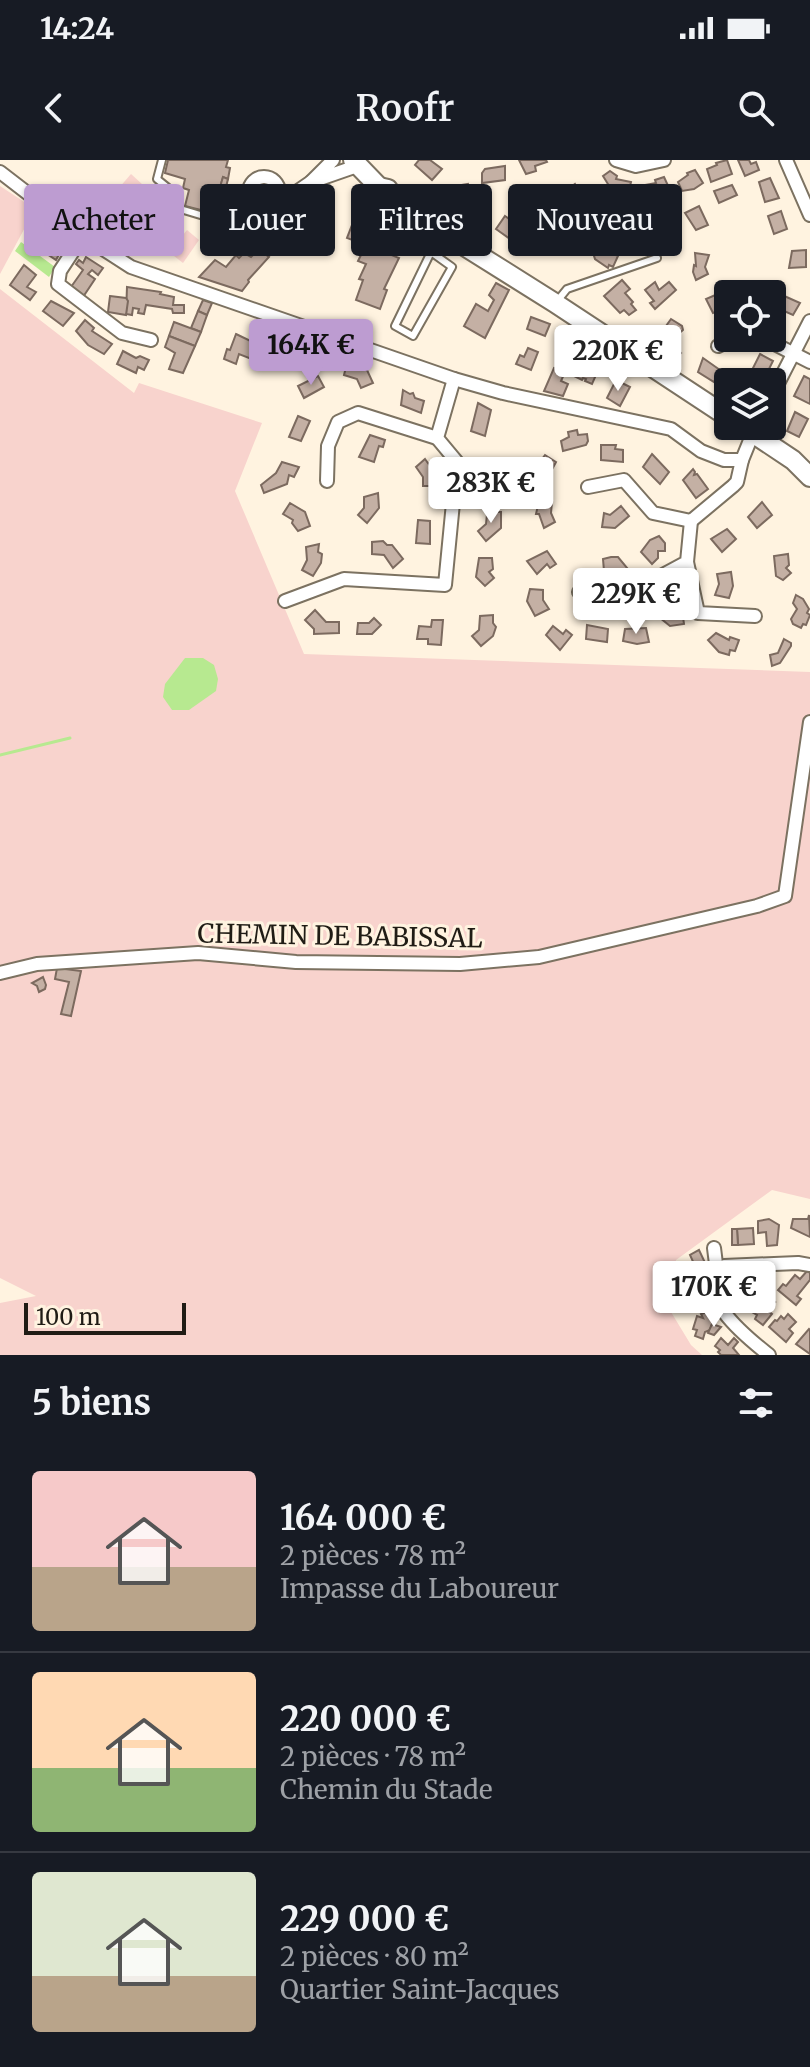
<!DOCTYPE html>
<html lang="fr">
<head>
<meta charset="utf-8">
<style>
  :root { --surface:#171b24; --page:#242831; --text:#f1f3f6; --muted:#9ea1a6; --line:#363941; --accent:#bd9cd1 }
  body { margin:0; font-family:Merriweather,serif; background:var(--page); color:var(--text); height:100vh; display:flex; flex-direction:column; font-size:30px; white-space:nowrap }
  * { box-sizing:border-box; margin:0 }
  p { font-size:26px; color:var(--muted) }
  .icon { flex:none; width:44px; height:44px; fill:none; stroke:currentColor; stroke-width:2; stroke-linecap:round; stroke-linejoin:round }
  .map { position:relative; height:1195px; overflow:hidden }
  .sheet { display:flex; flex-direction:column; background:var(--surface); flex:1 }
  .sheet>* { flex:none }
  .top-card { position:absolute; left:24px; top:24px; width:762px; height:72px; display:flex; gap:16px }
  .tools { position:absolute; left:714px; top:120px; display:grid; gap:16px }
  .tools a { display:grid; place-items:center; width:72px; height:72px; border-radius:8px; background:var(--surface); box-shadow:0 2px 6px #0004; font-size:40px }
  .scale { position:absolute; left:24px; bottom:20px; width:162px; box-sizing:border-box; padding-left:8px; border:4px solid #201c15; border-top:0; font-size:22px; line-height:28px; white-space:nowrap; color:#201c15; -webkit-text-stroke:6px #fff3e0; paint-order:stroke }
  .price { position:absolute; translate:-50% -68px; padding:0 18px; border-radius:8px; background:#fff; color:#222; font-size:26px; line-height:52px; filter:drop-shadow(0 2px 4px #0008) }
  .price::after { content:''; position:absolute; left:50%; top:48px; width:24px; height:18px; margin-left:-12px; background:inherit; clip-path:polygon(0 0,100% 0,50% 100%) }
  .price.current { background:var(--accent); color:#111 }
  ul { padding:0; list-style:none }
  li { display:flex; align-items:center; gap:24px; height:200px; padding:0 32px }
  li+li { border-top:2px solid var(--line) }
  li span { display:grid; place-items:center; flex:none; width:224px; height:160px; border-radius:8px; color:#555 }
  li>.icon { margin-inline-start:auto }
  span .icon { width:96px; height:96px; fill:#fffc; stroke-width:1 }
  li b { font-size:34px }
  h2 { display:flex; justify-content:space-between; align-items:center; height:96px; padding:0 32px; font-size:34px }
  .chip { padding:0 28px; border-radius:8px; background:var(--surface); box-shadow:0 2px 6px #0004; font-size:28px; line-height:72px }
  .chip.current { background:var(--accent); color:#111 }
  .status { display:flex; justify-content:space-between; align-items:center; height:56px; padding:0 40px; background:var(--surface); direction:ltr }
  .status svg { height:22px; fill:currentColor }
  header { display:flex; justify-content:space-between; align-items:center; height:104px; padding:0 32px; background:var(--surface); font-size:36px; font-weight:600 }
  .map>svg:first-child { display:block }
  .green { fill:#f8d3cd }
  .water { fill:#b7e990 }
  .lines { fill:none; stroke-linecap:round; stroke-linejoin:round }
  .stream { stroke:#b7e990; stroke-width:3 }
  .building { fill:#c4b0a4; stroke:#7c6a5f; stroke-width:2 }
  .lane-casing { stroke:#7c7261; stroke-width:10 }
  .street-casing { stroke:#7c7261; stroke-width:16 }
  .secondary-casing { stroke:#7c7261; stroke-width:22 }
  .lane { stroke:#fff; stroke-width:6 }
  .street { stroke:#fff; stroke-width:12 }
  .secondary { stroke:#fff; stroke-width:18 }
  .labels { text-anchor:middle; stroke-width:6; stroke-linejoin:round; paint-order:stroke }
  .street-label { font-size:26px; fill:#201c15; stroke:#fff3e0 }
</style>
</head>
<body>
<div class="status"><b>14:24</b><svg viewBox="0 0 49 12"><path d="M0 12V9h3v3zM5 12V6h3v6zM10 12V3h3v9zM15 12V0h3v12zM26 1h20v11H26zM47 4h2v5h-2z"/></svg></div>
<header><svg class="icon" aria-label="back" viewBox="0 0 24 24"><path d="M15 5l-7 7 7 7"/></svg>Roofr<svg class="icon" aria-label="search" viewBox="0 0 24 24"><circle cx="10" cy="10" r="6"/><path d="M15 15l6 6"/></svg></header>
<div class="map">
<svg width="810" height="1195" viewBox="0 0 810 1195">
  <rect width="100%" height="100%" fill="#fff3e0"/>
  <g class="green">
    <path d="M131,14L165,45L151,62L143,64L112,36Z"/>
    <path d="M0,26L35,49L0,114Z"/>
    <path d="M187,70L199,80L183,103L169,92Z"/>
    <path d="M0,129L134,233L139,223L262,263L235,331L304,494L810,512V1039L772,1030L676,1100L668,1147L691,1185L702,1195H0V1143L36,1136L0,1118Z"/>
  </g>
  <g class="water">
    <path d="M21,82L55,107L49,117L15,91Z"/>
    <path d="M185,498H203L214,505L218,519L216,531L189,550H172L163,537L165,524Z"/>
  </g>
  <g class="lines">
    <path class="stream" d="M0,595L70,578"/>
  </g>
  <g class="building">
    <path d="M168,0H228L226,7L230,8L228,19L223,17L216,42L204,39L201,50L185,46L189,30L183,28L185,19L165,13Z"/>
    <path d="M419,0H430L442,9L432,20L415,5Z"/>
    <path d="M519,0H546L547,2L535,6L536,11L526,14Z"/>
    <path d="M727,0L732,14L711,22L707,9L717,5L716,3Z"/>
    <path d="M738,0H749L751,4L756,2L759,10L745,16Z"/>
    <path d="M505,6V20L482,23V13L485,9Z"/>
    <path d="M695,10L703,23L694,29L682,31L678,22L688,15L687,13Z"/>
    <path d="M610,11L617,16L616,19L631,22L628,34L611,29L603,16Z"/>
    <path d="M223,17L228,19L223,39L217,37Z"/>
    <path d="M664,17L670,30L650,38L645,25L656,23L655,20Z"/>
    <path d="M770,18L779,38L765,42L759,22Z"/>
    <path d="M468,24L470,35L445,41L443,28Z"/>
    <path d="M575,24L579,30L593,36L587,50L570,42L563,33Z"/>
    <path d="M732,25L737,35L719,43L714,31Z"/>
    <path d="M699,46L708,65L696,70L685,53Z"/>
    <path d="M781,51L787,69L774,74L768,56Z"/>
    <path d="M365,55L378,61L374,72L394,80L389,94L399,98L384,129L387,130L380,149L356,140L363,120L359,119L366,104L358,101L366,85L347,78L354,60L362,64Z"/>
    <path d="M505,56L519,66L523,62L533,69L521,87L496,69Z"/>
    <path d="M639,60L642,69L630,74L626,65Z"/>
    <path d="M45,62L56,70L49,81L62,89L56,100L35,86L33,82Z"/>
    <path d="M605,79L607,87L611,88L609,92L618,96L613,107L609,105L608,108L595,99L590,83Z"/>
    <path d="M557,81L560,86L541,93L538,86Z"/>
    <path d="M259,89L267,91L265,94L269,97L248,120L249,122L242,131L199,117L215,100L226,107L236,95L239,98L244,93L251,97Z"/>
    <path d="M806,90V107L789,108L792,91Z"/>
    <path d="M695,93L709,95L705,107L708,114L696,120L693,112L694,105L696,106Z"/>
    <path d="M86,97L103,108L98,115L92,110L88,114L95,119L83,137L71,127L83,110L76,104L79,100L83,103Z"/>
    <path d="M24,105L36,115L27,127L36,132L30,140L10,125Z"/>
    <path d="M622,120L630,129L625,133L633,142L631,144L636,150L629,155L624,150L620,153L604,136Z"/>
    <path d="M766,121V134H747V123Z"/>
    <path d="M655,122L659,130L669,122L676,130L655,149L650,143L654,141L645,130Z"/>
    <path d="M496,123L509,130L485,178L464,166L476,144L488,151L494,140L489,135Z"/>
    <path d="M127,127L161,132L160,134L174,137L173,145H184V153H173L172,149L146,145L144,154L138,153L139,149L133,148L132,155L126,154Z"/>
    <path d="M727,130L728,151L725,153L723,149L713,153L706,139Z"/>
    <path d="M782,135L800,143L793,155L775,147Z"/>
    <path d="M110,136L126,138L128,141L126,155L108,152Z"/>
    <path d="M203,140L212,143L207,155L198,151Z"/>
    <path d="M51,141L74,153L63,166L43,151Z"/>
    <path d="M198,151L207,155L201,172L191,168Z"/>
    <path d="M531,157L550,164L545,176L527,169Z"/>
    <path d="M671,159L682,166L683,170L674,178L677,189L681,193L672,202L665,191L664,174L661,173Z"/>
    <path d="M85,160L94,168L92,171L112,184L104,194L88,185L76,171Z"/>
    <path d="M174,162L201,172L195,186L169,176Z"/>
    <path d="M236,174L259,185L254,200L239,194L236,204L224,199L227,189L230,190Z"/>
    <path d="M169,176L195,186L183,213L169,209L175,193L165,187Z"/>
    <path d="M528,188L538,192L531,210L516,204L520,195L524,197Z"/>
    <path d="M586,189L598,194L590,212L596,215L592,224L585,221L586,219L583,218L582,220L572,215L575,208L578,210L581,194L584,196Z"/>
    <path d="M123,191L136,198L140,196L149,200L144,210L138,207L136,213L117,204Z"/>
    <path d="M760,194L773,201L764,219L751,212Z"/>
    <path d="M703,198L720,210L714,222L698,212Z"/>
    <path d="M347,203L367,210L373,223L361,228L357,219L344,215Z"/>
    <path d="M554,208L565,212L561,221L568,224L563,236L544,231Z"/>
    <path d="M318,216L324,227L304,238L298,226Z"/>
    <path d="M804,216L810,219V244L794,236Z"/>
    <path d="M616,220L630,227L620,246L607,238Z"/>
    <path d="M403,230L410,234L413,233L415,238L424,241L421,253L401,245Z"/>
    <path d="M478,243L491,250L485,276L471,271Z"/>
    <path d="M795,252L808,259L799,277L787,271Z"/>
    <path d="M298,256L310,261L301,281L289,277Z"/>
    <path d="M577,270L578,275L587,274L588,281L586,285L563,291L561,281L569,277L568,272Z"/>
    <path d="M370,275L385,280L383,287L379,286L374,302L359,297Z"/>
    <path d="M601,285H616L615,289L623,290V302L601,300Z"/>
    <path d="M652,294L669,312L660,324L643,307Z"/>
    <path d="M545,295L556,302L544,324L530,315Z"/>
    <path d="M425,299L435,313L434,326H423V317L416,307Z"/>
    <path d="M492,299L506,313L505,328L491,327L492,317L483,308Z"/>
    <path d="M282,302L299,307L294,317L289,315L287,324L264,333L261,325L276,313Z"/>
    <path d="M693,309L695,312L694,315L697,314L708,329L696,338L683,320Z"/>
    <path d="M378,333L379,348L367,363L358,355L364,348V337Z"/>
    <path d="M539,341L552,342L551,353L555,362L544,368L539,354H536Z"/>
    <path d="M762,342L772,355L757,368L748,357Z"/>
    <path d="M290,343L305,352L310,366L298,371L292,363L293,360L283,354Z"/>
    <path d="M621,346L629,356L615,368L602,367L604,353L610,355Z"/>
    <path d="M494,352H501V368L486,381L478,371L486,364L487,354Z"/>
    <path d="M418,360L430,361V384L416,383Z"/>
    <path d="M727,369L736,379L722,392L711,379Z"/>
    <path d="M659,376L665,383V391H658V398L652,404L641,392L650,380Z"/>
    <path d="M383,381L387,385H392L403,399L393,408L384,395L372,394V382Z"/>
    <path d="M319,384L318,392L322,394L321,403L313,416L302,410L307,400L306,387Z"/>
    <path d="M547,391L556,404L550,408L547,404L537,414L527,401Z"/>
    <path d="M788,394L789,405L786,408L791,413L783,420L776,416L774,396Z"/>
    <path d="M611,397H618L628,409L618,417L614,411H604L603,399Z"/>
    <path d="M479,398H492L493,409L489,412L494,418L485,426L476,417Z"/>
    <path d="M731,412L733,426L729,438L715,435L719,424L717,414Z"/>
    <path d="M530,429L543,430V440L549,449L535,456L527,441Z"/>
    <path d="M796,435L803,439L809,449L807,453L810,455L806,465L803,464L801,468L793,464L791,459L797,449L793,443Z"/>
    <path d="M671,445L683,457L684,464L670,466L659,457L663,452L662,446Z"/>
    <path d="M315,450L326,462H339V473L314,474V469L305,460Z"/>
    <path d="M493,455V463L496,467L493,476L481,486L472,476L479,470L480,456Z"/>
    <path d="M374,458L381,465L372,474H357L358,463H369Z"/>
    <path d="M432,460H443L441,485L428,484V479H417L419,466L431,467Z"/>
    <path d="M587,465L608,469L607,482L586,479Z"/>
    <path d="M553,466L563,474L566,470L572,475L560,490L546,475Z"/>
    <path d="M646,468L649,482L637,484L623,481L625,469Z"/>
    <path d="M716,473L729,480L730,477L739,480L735,491L730,490L729,495L719,492L708,480Z"/>
    <path d="M784,479L791,483V486L780,503L772,506L770,495L778,493Z"/>
    <path d="M57,808L81,811L71,856L61,854L69,822L55,819Z"/>
    <path d="M43,817L46,825L45,829L39,832L37,826L32,823Z"/>
    <path d="M809,1055L810,1077L791,1068L793,1059H808Z"/>
    <path d="M769,1059L779,1065L777,1085L767,1086L766,1072L758,1073V1061Z"/>
    <path d="M753,1068L754,1084L738,1085L737,1069Z"/>
    <path d="M732,1069H737L738,1085H732Z"/>
    <path d="M699,1090L707,1107L696,1112L710,1144L700,1149L684,1111L695,1106L690,1095Z"/>
    <path d="M760,1110L761,1125L739,1126L738,1113Z"/>
    <path d="M807,1111L810,1113V1120L797,1136L801,1139L796,1145L778,1130L783,1124L786,1126L795,1115L800,1119Z"/>
    <path d="M768,1137L775,1142L765,1149L772,1154L763,1165L755,1159L757,1155L750,1151L757,1143Z"/>
    <path d="M709,1151L715,1152L718,1157L716,1162L713,1161L710,1170L705,1172L703,1179L695,1176L697,1170L693,1169L697,1156L703,1158L701,1154Z"/>
    <path d="M788,1154L796,1162L789,1169L793,1173L786,1182L769,1167L775,1160L777,1161L781,1156L784,1159Z"/>
    <path d="M712,1164L721,1167L714,1175L708,1173Z"/>
    <path d="M809,1169L810,1170V1194L796,1184Z"/>
    <path d="M721,1178L728,1185L734,1178L738,1182L733,1188L739,1195H721L718,1192L720,1190L715,1186Z"/>
  </g>
  <g class="lines">
    <defs>
      <g id="lane">
        <path d="M162,0L157,19L178,36L177,48L207,57"/>
        <path d="M416,58L410,77L452,107L413,176L395,166L431,92"/>
        <path d="M558,140L567,129L657,98"/>
      </g>
      <g id="street">
        <path d="M333,0L311,22L357,6"/>
        <path d="M616,0L636,6L664,0"/>
        <path d="M786,0L810,55"/>
        <path d="M0,12L83,76L131,107L454,219L503,233L671,269L701,291L724,300H742L755,268"/>
        <circle cx="264" cy="32" r="15"/>
        <path d="M280,32L295,33L311,22"/>
        <path d="M83,76L60,111L58,124L122,173L151,180"/>
        <path d="M763,178L810,202"/>
        <path d="M718,186L734,178"/>
        <path d="M772,235L810,161"/>
        <path d="M327,321L328,286L338,262L358,253L437,278"/>
        <path d="M588,327L624,320L653,353L691,361L733,326L737,322L742,300"/>
        <path d="M687,402L698,453L755,456"/>
        <path d="M579,432L607,445H626L661,416L687,402L691,361"/>
        <path d="M285,441L344,419L445,425L457,302L437,278L454,219"/>
        <path d="M0,813L37,804L198,793L296,802L460,804L539,797L757,746L785,736L810,562"/>
        <path d="M714,1088L717,1112"/>
        <path d="M769,1195C749,1179 690,1134 724,1106L798,1103L810,1105"/>
      </g>
      <g id="secondary">
        <path d="M353,0L379,27"/>
        <path d="M393,37L382,35L379,27L388,29L393,37L434,67L555,143L728,257"/>
        <path d="M742,266L793,300L810,317"/>
      </g>
    </defs>
    <use href="#lane" class="lane-casing"/>
    <use href="#street" class="street-casing"/>
    <use href="#secondary" class="secondary-casing"/>
    <use href="#lane" class="lane"/>
    <use href="#street" class="street"/>
    <use href="#secondary" class="secondary"/>
  </g>
  <g class="labels">
    <g class="street-label">
      <text transform="translate(340 776) rotate(1)" y="9">CHEMIN DE BABISSAL</text>
    </g>
  </g>
</svg>
<div class="tools">
<a><svg class="icon" aria-label="locate" viewBox="0 0 24 24"><circle cx="12" cy="12" r="6"/><path d="M12 2v4M12 18v4M2 12h4M18 12h4"/></svg></a>
<a><svg class="icon" aria-label="layers" viewBox="0 0 24 24"><path d="M12 4l9 5-9 5-9-5zM3 14l9 5 9-5"/></svg></a>
</div>
<div class="scale">100 m</div>
<b class="price current" style="left:311px;top:227px">164K €</b>
<b class="price" style="left:618px;top:233px">220K €</b>
<b class="price" style="left:491px;top:365px">283K €</b>
<b class="price" style="left:636px;top:476px">229K €</b>
<b class="price" style="left:714px;top:1169px">170K €</b>
<div class="top-card">
<a class="chip current">Acheter</a>
<a class="chip">Louer</a>
<a class="chip">Filtres</a>
<a class="chip">Nouveau</a>
</div>
</div>
<section class="sheet">
<h2>5 biens<svg class="icon" aria-label="filters" viewBox="0 0 24 24"><path d="M4 7h16M4 17h16"/><circle cx="9" cy="7" r="2"/><circle cx="15" cy="17" r="2"/></svg></h2>
<ul>
<li><span style="background:linear-gradient(#f6c9c9 60%,#b9a48a 0)"><svg class="icon" aria-label="home" viewBox="0 0 24 24"><path d="M3 11l9-7 9 7M6 9v11h12V9"/></svg></span><div><b>164 000 €</b><p>2 pièces · 78 m²</p><p>Impasse du Laboureur</p></div></li>
<li><span style="background:linear-gradient(#ffd9b3 60%,#8fb573 0)"><svg class="icon" aria-label="home" viewBox="0 0 24 24"><path d="M3 11l9-7 9 7M6 9v11h12V9"/></svg></span><div><b>220 000 €</b><p>2 pièces · 78 m²</p><p>Chemin du Stade</p></div></li>
<li><span style="background:linear-gradient(#dfe7d0 65%,#b9a48a 0)"><svg class="icon" aria-label="home" viewBox="0 0 24 24"><path d="M3 11l9-7 9 7M6 9v11h12V9"/></svg></span><div><b>229 000 €</b><p>2 pièces · 80 m²</p><p>Quartier Saint-Jacques</p></div></li>
</ul>
</section>
</body>
</html>
